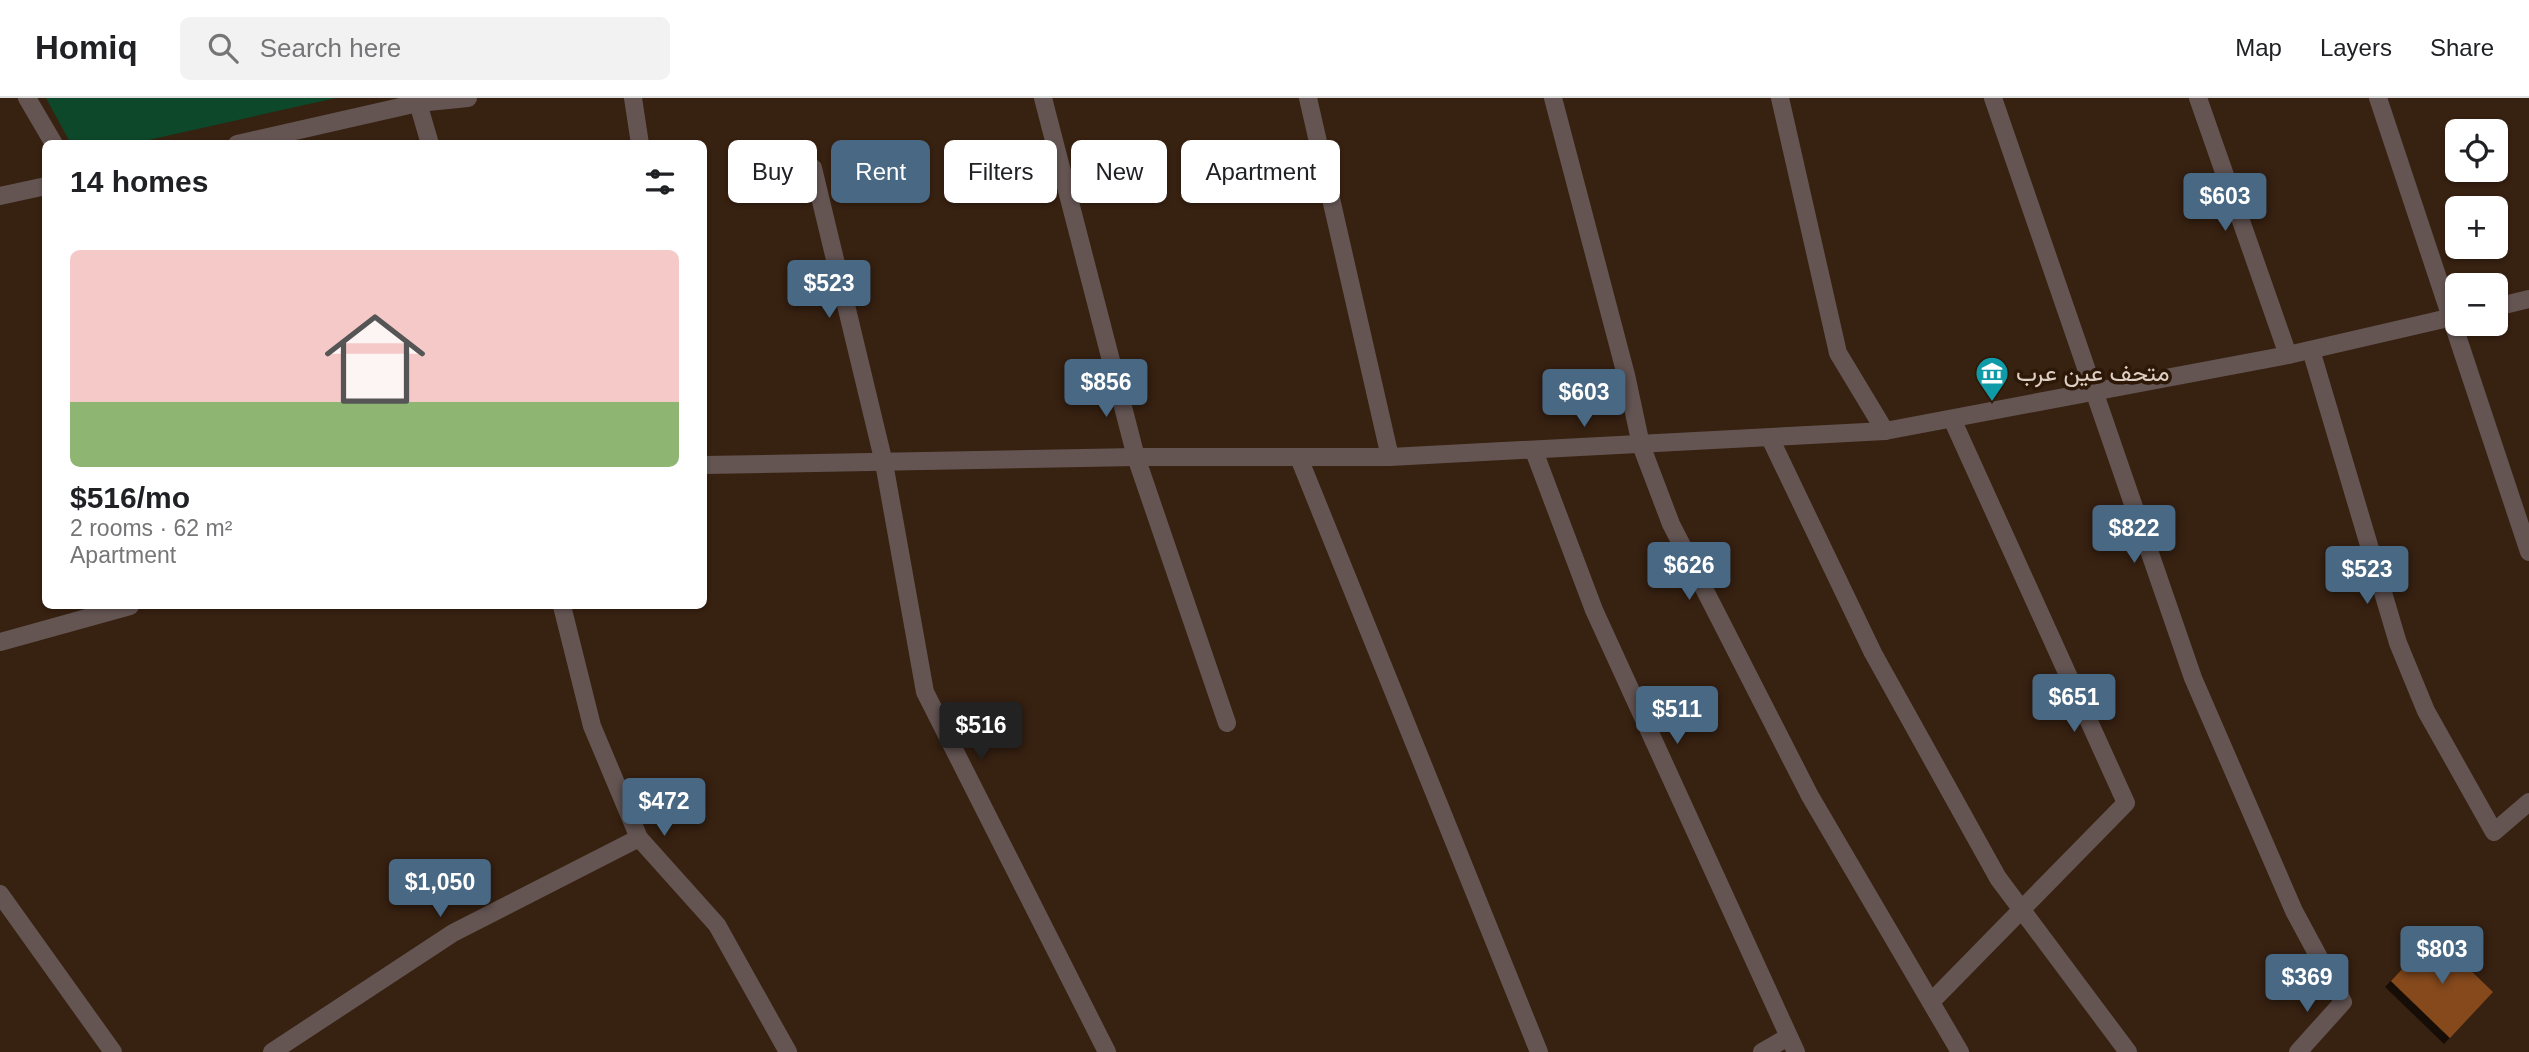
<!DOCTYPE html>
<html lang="en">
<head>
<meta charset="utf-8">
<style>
  :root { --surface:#fff; --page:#f2f2f2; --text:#202124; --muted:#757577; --line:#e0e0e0; --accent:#486883 }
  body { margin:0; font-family:Helvetica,Vazirmatn,sans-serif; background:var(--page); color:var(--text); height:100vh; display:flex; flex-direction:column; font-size:26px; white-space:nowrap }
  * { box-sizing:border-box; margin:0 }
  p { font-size:23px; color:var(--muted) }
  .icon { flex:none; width:38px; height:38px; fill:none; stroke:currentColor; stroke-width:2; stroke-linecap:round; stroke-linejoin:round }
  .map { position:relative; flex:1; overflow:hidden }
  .side { position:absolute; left:42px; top:42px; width:665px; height:469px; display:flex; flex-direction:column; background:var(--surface); border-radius:10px; box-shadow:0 2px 5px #0004 }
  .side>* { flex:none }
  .guide { position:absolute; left:728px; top:42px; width:665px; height:63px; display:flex; gap:14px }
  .controls { position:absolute; left:2445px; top:21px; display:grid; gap:14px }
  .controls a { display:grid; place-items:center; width:63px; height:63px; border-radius:10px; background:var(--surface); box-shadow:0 2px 5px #0004; font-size:35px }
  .price { position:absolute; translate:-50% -60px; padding:0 16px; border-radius:7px; background:var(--accent); color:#fff; font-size:23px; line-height:46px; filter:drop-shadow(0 2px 4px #0008) }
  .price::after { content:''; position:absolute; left:50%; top:42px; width:21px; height:16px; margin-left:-10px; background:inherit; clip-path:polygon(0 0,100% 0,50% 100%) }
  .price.selected { background:#222; color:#fff }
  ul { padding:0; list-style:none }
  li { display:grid; align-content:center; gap:14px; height:371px; padding:0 28px }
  li span { display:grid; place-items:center; height:217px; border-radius:10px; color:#555 }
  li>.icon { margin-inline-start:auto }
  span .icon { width:126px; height:126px; fill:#fffc; stroke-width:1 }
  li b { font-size:30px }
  h2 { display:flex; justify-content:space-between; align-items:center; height:84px; padding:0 28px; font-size:30px }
  .pill { padding:0 24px; border-radius:10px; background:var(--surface); box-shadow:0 2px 5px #0004; font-size:24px; line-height:63px }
  .pill.selected { background:var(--accent); color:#fff }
  header { display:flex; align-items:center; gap:42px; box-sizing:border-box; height:98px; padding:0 35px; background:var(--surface); border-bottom:2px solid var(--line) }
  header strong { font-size:33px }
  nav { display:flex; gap:38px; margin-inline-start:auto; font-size:24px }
  .search { width:490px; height:63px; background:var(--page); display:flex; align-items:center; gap:18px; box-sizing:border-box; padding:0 24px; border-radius:10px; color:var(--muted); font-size:26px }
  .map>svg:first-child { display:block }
  .green { fill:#0c4829 }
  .building { fill:#854a1b; filter:url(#shadow) }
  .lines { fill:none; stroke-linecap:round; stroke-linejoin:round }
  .minor { stroke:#645553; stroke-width:18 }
  .labels { text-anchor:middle; stroke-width:7; stroke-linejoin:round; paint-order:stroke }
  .poi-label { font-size:24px; fill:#decfc5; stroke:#2d1808; text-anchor:start }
</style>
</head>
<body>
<header>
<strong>Homiq</strong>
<div class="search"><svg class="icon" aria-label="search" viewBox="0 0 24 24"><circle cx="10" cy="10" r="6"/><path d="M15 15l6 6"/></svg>Search here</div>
<nav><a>Map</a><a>Layers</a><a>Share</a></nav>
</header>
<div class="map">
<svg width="2529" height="954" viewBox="0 0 2529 954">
  <defs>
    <filter id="shadow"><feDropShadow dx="-6" dy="6" stdDeviation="0" flood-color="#0009"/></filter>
  </defs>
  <rect width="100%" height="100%" fill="#372111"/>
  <path class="green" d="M46,0H336L135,45L71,46Z"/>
  <path class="building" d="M2434,837L2493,894L2450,940L2391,883Z"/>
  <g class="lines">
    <g class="minor">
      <path d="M27,0L54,46"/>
      <path d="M633,0L640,46"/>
      <path d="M1043,0L1136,359L1227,625"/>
      <path d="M1308,0L1390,359"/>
      <path d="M1553,0L1626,277L1641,347L1671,426L1810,698L1960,954"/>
      <path d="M1780,0L1838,255L1885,333"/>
      <path d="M1993,0L2193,580L2294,813L2343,904L2298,954"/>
      <path d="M2198,0L2288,257"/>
      <path d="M2378,0L2529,454"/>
      <path d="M418,5L430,46"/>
      <path d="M237,46L418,5L468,0"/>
      <path d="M813,70L884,365L925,594L1107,954"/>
      <path d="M0,98L46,88"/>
      <path d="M2496,209L2529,201"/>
      <path d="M2311,252L2398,545L2426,613L2494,734L2529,704"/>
      <path d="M1770,340L1873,555L1998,780L2128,954"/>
      <path d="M1534,353L1594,512L1796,954"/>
      <path d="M1299,360L1539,954"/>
      <path d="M704,367L1136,359H1390L1885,333L2288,257L2457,218"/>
      <path d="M562,508L592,628L639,740L717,827L788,954"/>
      <path d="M0,544L130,508"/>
      <path d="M0,796L113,954"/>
      <path d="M1931,904L2126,705L1952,321"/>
      <path d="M272,954L453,835L639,740"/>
      <path d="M1762,954L1788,939"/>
    </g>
  </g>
  <defs>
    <symbol id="museum-pin" viewBox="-11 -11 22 30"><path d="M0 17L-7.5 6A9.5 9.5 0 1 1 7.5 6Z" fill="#0f9aa8" stroke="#2d1808"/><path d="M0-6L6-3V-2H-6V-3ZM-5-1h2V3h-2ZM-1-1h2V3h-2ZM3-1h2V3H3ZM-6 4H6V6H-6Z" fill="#fff"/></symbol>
  </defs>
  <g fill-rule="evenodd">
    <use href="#museum-pin" x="1973" y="256" width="38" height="52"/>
  </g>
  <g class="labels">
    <g class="poi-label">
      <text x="2016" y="283">متحف عين عرب</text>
    </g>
  </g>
</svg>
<div class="controls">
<a><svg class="icon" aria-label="locate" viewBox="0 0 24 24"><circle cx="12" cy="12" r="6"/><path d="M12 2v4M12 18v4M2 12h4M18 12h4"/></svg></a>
<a>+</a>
<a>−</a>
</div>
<b class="price" style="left:2225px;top:135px">$603</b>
<b class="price" style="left:829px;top:222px">$523</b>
<b class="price" style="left:1106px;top:321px">$856</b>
<b class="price" style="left:1584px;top:331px">$603</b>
<b class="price" style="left:2134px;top:467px">$822</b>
<b class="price" style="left:1689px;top:504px">$626</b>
<b class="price" style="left:2367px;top:508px">$523</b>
<b class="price" style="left:2074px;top:636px">$651</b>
<b class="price" style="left:1677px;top:648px">$511</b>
<b class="price selected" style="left:981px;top:664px">$516</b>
<b class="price" style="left:664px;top:740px">$472</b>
<b class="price" style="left:440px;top:821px">$1,050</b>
<b class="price" style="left:2442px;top:888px">$803</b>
<b class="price" style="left:2307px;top:916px">$369</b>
<div class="guide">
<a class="pill">Buy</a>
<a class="pill selected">Rent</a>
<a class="pill">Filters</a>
<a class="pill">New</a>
<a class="pill">Apartment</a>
</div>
<section class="side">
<h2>14 homes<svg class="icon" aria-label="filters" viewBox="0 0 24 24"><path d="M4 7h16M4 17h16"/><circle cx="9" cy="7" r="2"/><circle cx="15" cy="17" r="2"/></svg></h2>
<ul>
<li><span style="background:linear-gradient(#f6c9c9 70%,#8fb573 0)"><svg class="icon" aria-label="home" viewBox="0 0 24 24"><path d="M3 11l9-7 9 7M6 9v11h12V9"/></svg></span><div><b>$516/mo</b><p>2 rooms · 62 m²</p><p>Apartment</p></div></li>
</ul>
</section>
</div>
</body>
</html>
